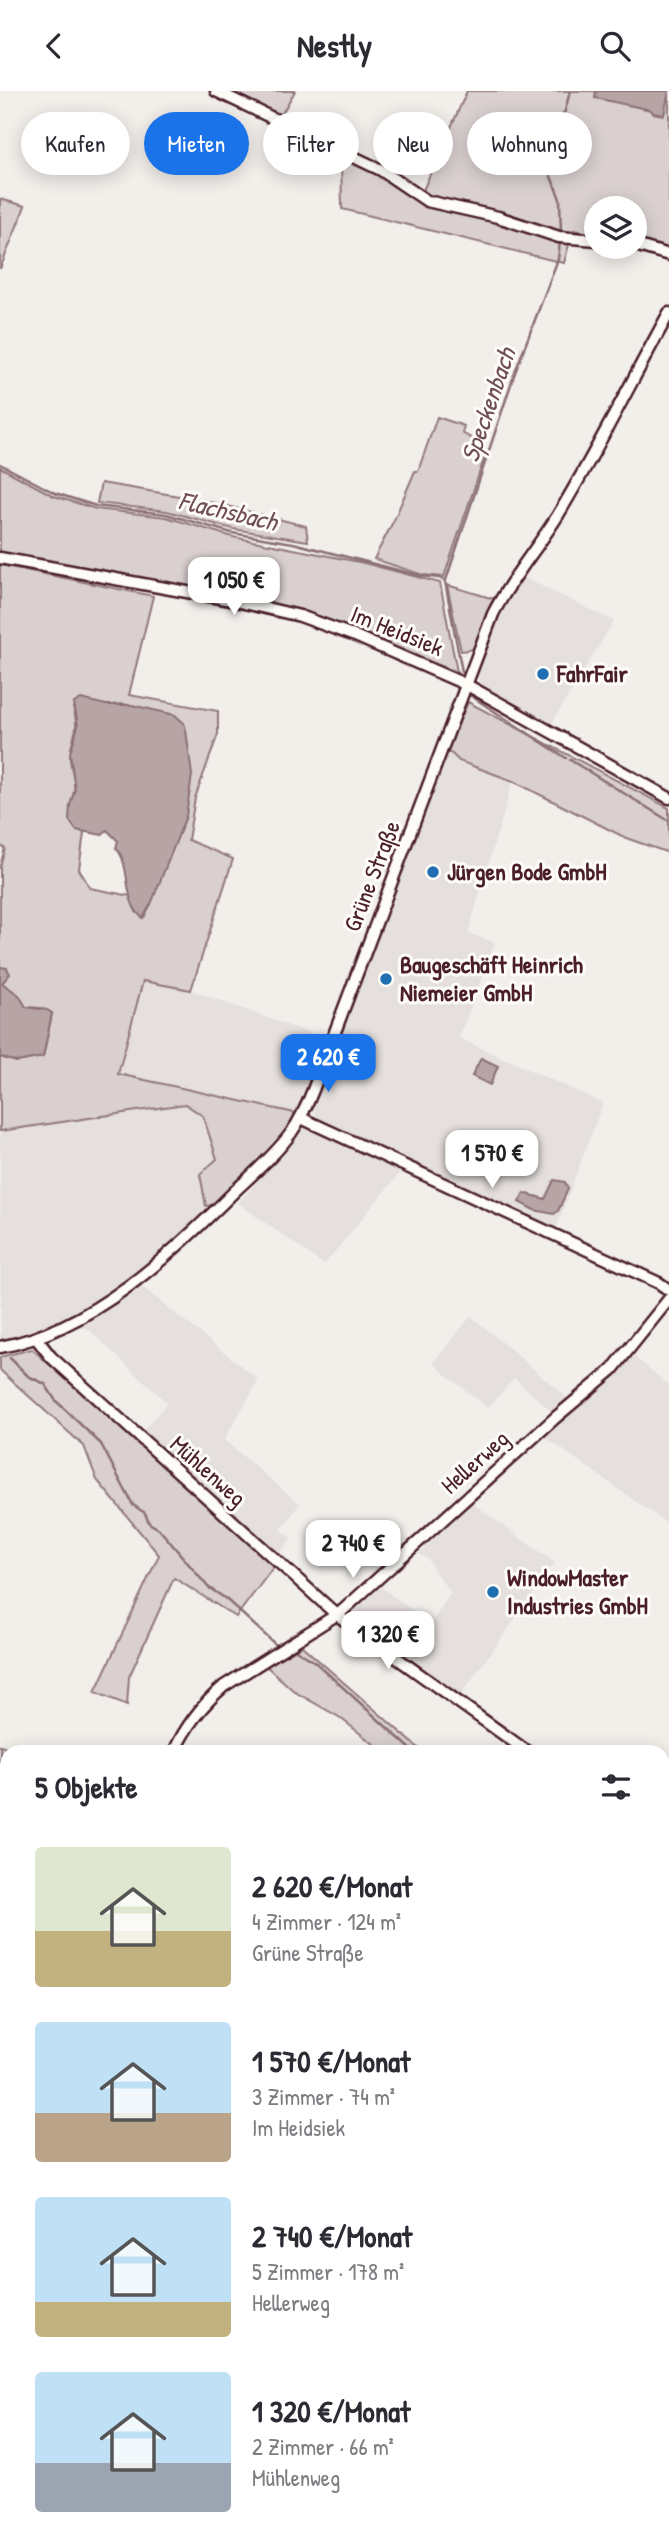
<!DOCTYPE html>
<html lang="de">
<head>
<meta charset="utf-8">
<style>
  :root { --surface:#fff; --page:#f7f7f7; --text:#2b2b33; --muted:#7c7c81; --accent:#1a73e8 }
  body { margin:0; font-family:"Patrick Hand",sans-serif; background:var(--page); color:var(--text); height:100vh; display:flex; flex-direction:column; font-size:26px; white-space:nowrap }
  * { box-sizing:border-box; margin:0 }
  p { font-size:23px; color:var(--muted) }
  .icon { flex:none; width:38px; height:38px; fill:none; stroke:currentColor; stroke-width:2; stroke-linecap:round; stroke-linejoin:round }
  .map { position:relative; flex:1; overflow:hidden }
  .panel { position:absolute; left:0px; top:1654px; width:670px; height:800px; display:flex; flex-direction:column; background:var(--surface); border-radius:21px 21px 0 0; box-shadow:0 4px 18px #0003 }
  .panel>* { flex:none }
  .top-card { position:absolute; left:21px; top:21px; width:628px; height:63px; display:flex; gap:14px }
  .tools { position:absolute; left:584px; top:105px; display:grid; gap:14px }
  .tools a { display:grid; place-items:center; width:63px; height:63px; border-radius:50%; background:var(--surface); box-shadow:0 4px 18px #0003; font-size:35px }
  .price { position:absolute; translate:-50% -60px; padding:0 16px; border-radius:14px; background:#fff; color:#222; font-size:23px; line-height:46px; filter:drop-shadow(0 2px 4px #0008) }
  .price::after { content:''; position:absolute; left:50%; top:42px; width:21px; height:16px; margin-left:-10px; background:inherit; clip-path:polygon(0 0,100% 0,50% 100%) }
  .price.selected { background:var(--accent); color:#fff }
  ul { padding:0; list-style:none }
  li { display:flex; align-items:center; gap:21px; height:175px; padding:0 35px }
  li span { display:grid; place-items:center; flex:none; width:196px; height:140px; border-radius:7px; color:#555 }
  li>.icon { margin-inline-start:auto }
  span .icon { width:84px; height:84px; fill:#fffc; stroke-width:1 }
  li b { font-size:30px }
  h2 { display:flex; justify-content:space-between; align-items:center; height:84px; padding:0 35px; font-size:30px }
  .chip { padding:0 24px; border-radius:32px; background:var(--surface); box-shadow:0 4px 18px #0003; font-size:24px; line-height:63px }
  .chip.selected { background:var(--accent); color:#fff }
  header { display:flex; justify-content:space-between; align-items:center; height:91px; padding:0 35px; background:var(--surface); font-size:32px; font-weight:700 }
  .map>svg:first-child { display:block }
  .built { fill:#e5dfdd }
  .green { fill:#d9d0cf; stroke:#92787d; stroke-width:2; fill-rule:evenodd }
  .water { fill:#b7a5a6; stroke:#8b6f75; stroke-width:2 }
  .lines { fill:none; stroke-linecap:round; stroke-linejoin:round }
  .stream { stroke:#8b6f75; stroke-width:2.5 }
  .street-casing { stroke:#4a1f2b; stroke-width:15 }
  .highway-casing { stroke:#4a1f2b; stroke-width:24 }
  .street { stroke:#fdfcf7; stroke-width:10 }
  .highway { stroke:#fdfcf7; stroke-width:19 }
  .poi-dot { fill:#1f6fb2; stroke:#fdfcf7; stroke-width:2.5 }
  .labels { text-anchor:middle; stroke-width:6; stroke-linejoin:round; paint-order:stroke }
  .street-label { font-size:24px; fill:#4a1f2b; stroke:#fdfcf7 }
  .poi-label { font-size:24px; font-weight:bold; fill:#4a1f2b; stroke:#fdfcf7; text-anchor:start }
  .water-label { font-size:26px; font-style:italic; fill:#704e56; stroke:#fdfcf7 }
</style>
</head>
<body>
<header><svg class="icon" aria-label="back" viewBox="0 0 24 24"><path d="M15 5l-7 7 7 7"/></svg>Nestly<svg class="icon" aria-label="search" viewBox="0 0 24 24"><circle cx="10" cy="10" r="6"/><path d="M15 15l6 6"/></svg></header>
<div class="map">
<svg width="669" height="2453" viewBox="0 0 669 2453">
  <rect width="100%" height="100%" fill="#f2efeb"/>
  <filter id="ink" filterUnits="userSpaceOnUse"><feTurbulence type="fractalNoise" baseFrequency=".0143" numOctaves="2"/><feDisplacementMap in="SourceGraphic" scale="14" xChannelSelector="R" yChannelSelector="G"/><feConvolveMatrix kernelMatrix="1 2 1 2 8 2 1 2 1" color-interpolation-filters="sRGB"/></filter>
  <g filter="url(#ink)">
    <g class="built">
      <path d="M521,485L614,530L550,635L483,596L479,590L478,583L491,544L506,507Z"/>
      <path d="M446,660L452,663L459,670L513,690L468,842L495,852L459,947L603,1012L555,1140L321,1031L313,1018Z"/>
      <path d="M143,890L191,899L328,949L299,1023L117,983Z"/>
      <path d="M185,1013L203,1025L217,1068L200,1083L206,1115L192,1137L158,1166L97,1208L57,1230L1,1250L0,1040Z"/>
      <path d="M316,1036L403,1078L324,1174L238,1112L304,1037Z"/>
      <path d="M141,1195L259,1289L224,1349L300,1413L281,1438L292,1447L278,1464L142,1341L167,1312L88,1238L75,1235Z"/>
      <path d="M471,1225L570,1309L552,1321L514,1287L488,1317L450,1287L433,1272Z"/>
      <path d="M631,1263L669,1294V1429L666,1432L542,1344L614,1284Z"/>
      <path d="M472,1412L555,1472L460,1605L349,1524L381,1496L430,1533L451,1502L435,1481L428,1468L419,1463Z"/>
    </g>
    <g class="green">
      <path d="M228,0H295L280,26Z"/>
      <path d="M467,0H669V160L635,150V117H597V143L573,139L564,172L342,118L341,66L387,88L422,111L424,97Z"/>
      <path d="M0,108L25,115L0,178Z"/>
      <path d="M437,326L464,335L462,342L471,347L485,365L444,486L423,484L374,468L394,429L415,380H418Z"/>
      <path d="M0,376L54,405L96,418L166,426L233,446L364,472L440,492L457,581L301,520L230,503L0,462Z"/>
      <path d="M101,392L203,409L306,435L308,450L233,438L167,420L97,412Z"/>
      <path d="M0,474L153,505L129,604L218,620V643L195,707L188,749L233,768L191,899L143,890L118,983L299,1023C277,1058 245,1085 215,1114L206,1115L200,1083L217,1068L203,1025L185,1013L0,1040V966L17,971L43,966L52,923L40,917L26,916L2,892L4,889L0,876V775L5,757L0,755ZM123,613L175,624L186,725L145,825L136,821L131,805L90,797L79,778L84,742C62,732 72,717 74,699C76,689 70,677 70,666C71,643 81,643 73,617Z"/>
      <path d="M447,494L494,508L475,558L461,560Z"/>
      <path d="M468,611L669,717V762L626,747L513,690L459,670L452,663L446,660Z"/>
      <path d="M32,1258L275,1474L236,1526L174,1487L129,1586L127,1614L95,1601L159,1464L97,1389L84,1355L0,1279V1266Z"/>
      <path d="M302,1555L423,1661H384L339,1626L295,1601L266,1575Z"/>
      <path d="M0,1654L21,1661H7V1688L0,1685Z"/>
      <path d="M0,1717L7,1720V1868L0,1845Z"/>
      <path d="M0,1909L7,1913V1936L0,1946Z"/>
      <path d="M0,2109L7,2115V2153L0,2147Z"/>
      <path d="M663,2182L669,2190V2245L664,2248Z"/>
      <path d="M663,2339L669,2357V2453H627L622,2447L663,2446Z"/>
      <path d="M85,2447V2446L228,2447L193,2453H86Z"/>
    </g>
    <g class="water">
      <path d="M596,0H669L664,24L653,22L651,19L595,7Z"/>
      <path d="M81,608L106,614H132L175,624L184,632L186,639L192,684L186,725L151,813L143,827C122,812 132,774 116,757L118,750L107,739L102,744L76,739L69,729L70,714L75,698L70,662L78,635L74,612Z"/>
      <path d="M0,876L7,877L10,883L2,892L19,904L26,916L47,919L52,922L43,966L17,971L0,966Z"/>
      <path d="M481,967L498,975L490,994L472,985Z"/>
      <path d="M554,1089L565,1091L568,1098L558,1120L554,1123L534,1119L519,1111L524,1102L545,1108Z"/>
    </g>
    <g class="lines">
      <g class="stream">
        <path d="M561,142L560,108L550,83L558,31L565,20L570,0"/>
        <path d="M0,373L55,402L96,415L166,423L232,442L293,452L421,485L439,487L445,490L462,581"/>
        <path d="M446,489L514,284L558,168L560,151"/>
        <path d="M471,605L566,667"/>
        <path d="M570,669L669,730"/>
        <path d="M10,1267L28,1285L45,1293L56,1310L101,1353L133,1414L145,1422L149,1432L159,1438L208,1496L226,1508L276,1554"/>
        <path d="M296,1559L315,1571L414,1661"/>
        <path d="M663,1742L669,1740"/>
        <path d="M0,1793L7,1817"/>
        <path d="M0,1925L3,1926"/>
        <path d="M0,2078L7,2072"/>
        <path d="M172,2446V2453"/>
      </g>
      <defs>
        <g id="street">
          <path d="M216,0L381,79L427,110L498,126L559,146L597,149"/>
          <path d="M635,154L669,164"/>
          <path d="M0,467L231,509L300,525L355,545L467,594L669,707"/>
          <path d="M301,1027L659,1192L669,1199"/>
          <path d="M36,1247L51,1266L337,1524L528,1661"/>
          <path d="M0,1256C91,1240 173,1162 236,1099C255,1081 276,1063 291,1042C301,1028 307,1014 313,999L493,523C511,487 537,458 558,424C598,358 632,289 669,222"/>
          <path d="M174,1661C186,1634 202,1614 224,1595L341,1521L555,1327L612,1279L669,1208"/>
          <path d="M663,1756L669,1760"/>
          <path d="M0,2084L7,2079"/>
          <path d="M663,2258L669,2254"/>
          <path d="M346,2446L349,2453"/>
          <path d="M234,2453L258,2446"/>
        </g>
        <g id="highway">
          <path d="M0,1694L7,1697"/>
          <path d="M0,1710L7,1713"/>
          <path d="M663,2273L669,2286"/>
          <path d="M663,2309L669,2323"/>
          <path d="M663,2329L669,2343"/>
        </g>
      </defs>
      <use href="#street" class="street-casing"/>
      <use href="#highway" class="highway-casing"/>
      <use href="#street" class="street"/>
      <use href="#highway" class="highway"/>
    </g>
  </g>
  <g class="poi-dot">
    <circle cx="543" cy="583" r="7"/>
    <circle cx="433" cy="781" r="7"/>
    <circle cx="386" cy="888" r="7"/>
    <circle cx="493" cy="1501" r="7"/>
  </g>
  <g class="labels">
    <g class="street-label">
      <text transform="translate(397 540) rotate(22)" y="8">Im Heidsiek</text>
      <text transform="translate(372 785) rotate(-69)" y="8">Grüne Straße</text>
      <text transform="translate(475 1371) rotate(-42)" y="8">Hellerweg</text>
      <text transform="translate(208 1380) rotate(42)" y="8">Mühlenweg</text>
    </g>
    <g class="poi-label">
      <text x="557" y="591">FahrFair</text>
      <text x="447" y="789">Jürgen Bode GmbH</text>
      <text x="400" y="882">Baugeschäft Heinrich<tspan x="400" dy="28">Niemeier GmbH</tspan></text>
      <text x="507" y="1495">WindowMaster<tspan x="507" dy="28">Industries GmbH</tspan></text>
    </g>
    <g class="water-label">
      <text transform="translate(488 314) rotate(-71)" y="9">Speckenbach</text>
      <text transform="translate(228 420) rotate(13)" y="9">Flachsbach</text>
    </g>
  </g>
</svg>
<div class="tools">
<a><svg class="icon" aria-label="layers" viewBox="0 0 24 24"><path d="M12 4l9 5-9 5-9-5zM3 14l9 5 9-5"/></svg></a>
</div>
<b class="price" style="left:234px;top:526px">1 050 €</b>
<b class="price selected" style="left:328px;top:1003px">2 620 €</b>
<b class="price" style="left:492px;top:1099px">1 570 €</b>
<b class="price" style="left:353px;top:1489px">2 740 €</b>
<b class="price" style="left:388px;top:1580px">1 320 €</b>
<div class="top-card">
<a class="chip">Kaufen</a>
<a class="chip selected">Mieten</a>
<a class="chip">Filter</a>
<a class="chip">Neu</a>
<a class="chip">Wohnung</a>
</div>
<section class="panel">
<h2>5 Objekte<svg class="icon" aria-label="filters" viewBox="0 0 24 24"><path d="M4 7h16M4 17h16"/><circle cx="9" cy="7" r="2"/><circle cx="15" cy="17" r="2"/></svg></h2>
<ul>
<li><span style="background:linear-gradient(#dfe7d0 60%,#c2b280 0)"><svg class="icon" aria-label="home" viewBox="0 0 24 24"><path d="M3 11l9-7 9 7M6 9v11h12V9"/></svg></span><div><b>2 620 €/Monat</b><p>4 Zimmer · 124 m²</p><p>Grüne Straße</p></div></li>
<li><span style="background:linear-gradient(#bfe0f5 65%,#b9a48a 0)"><svg class="icon" aria-label="home" viewBox="0 0 24 24"><path d="M3 11l9-7 9 7M6 9v11h12V9"/></svg></span><div><b>1 570 €/Monat</b><p>3 Zimmer · 74 m²</p><p>Im Heidsiek</p></div></li>
<li><span style="background:linear-gradient(#bfe0f5 75%,#c2b280 0)"><svg class="icon" aria-label="home" viewBox="0 0 24 24"><path d="M3 11l9-7 9 7M6 9v11h12V9"/></svg></span><div><b>2 740 €/Monat</b><p>5 Zimmer · 178 m²</p><p>Hellerweg</p></div></li>
<li><span style="background:linear-gradient(#bfe0f5 65%,#9aa5b1 0)"><svg class="icon" aria-label="home" viewBox="0 0 24 24"><path d="M3 11l9-7 9 7M6 9v11h12V9"/></svg></span><div><b>1 320 €/Monat</b><p>2 Zimmer · 66 m²</p><p>Mühlenweg</p></div></li>
</ul>
</section>
</div>
</body>
</html>
